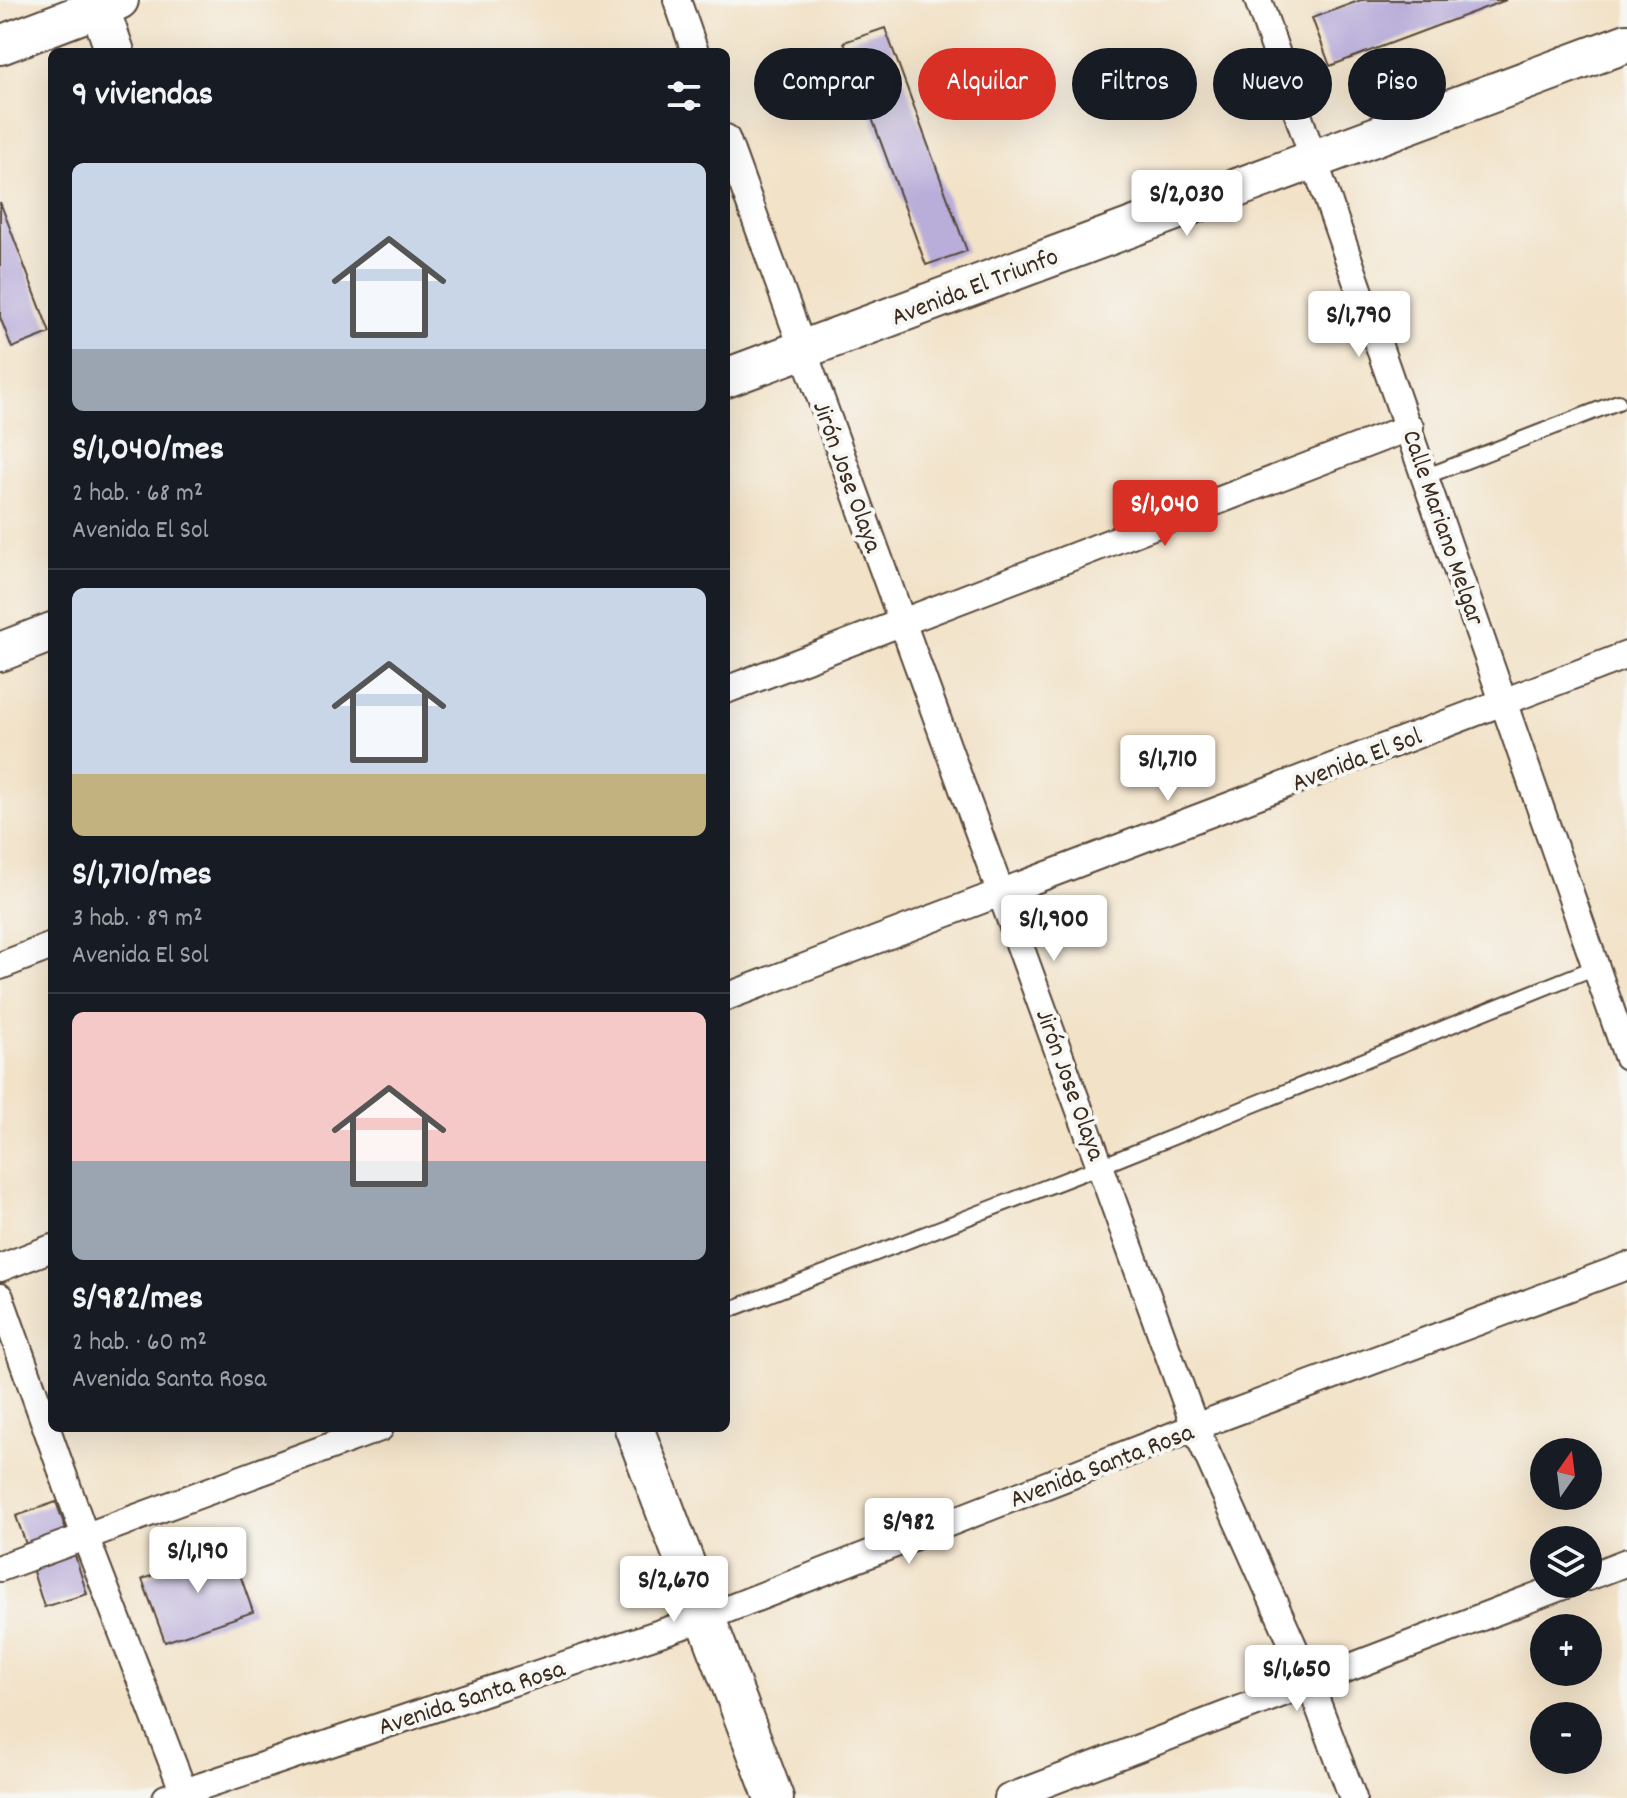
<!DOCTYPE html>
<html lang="es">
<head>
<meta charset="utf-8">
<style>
  :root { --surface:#171b24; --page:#20242c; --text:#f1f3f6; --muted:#9ea1a6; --line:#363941; --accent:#d93025 }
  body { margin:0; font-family:Dekko,sans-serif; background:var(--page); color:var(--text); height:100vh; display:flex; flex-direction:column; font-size:30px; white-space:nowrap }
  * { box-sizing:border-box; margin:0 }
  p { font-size:26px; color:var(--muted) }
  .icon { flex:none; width:44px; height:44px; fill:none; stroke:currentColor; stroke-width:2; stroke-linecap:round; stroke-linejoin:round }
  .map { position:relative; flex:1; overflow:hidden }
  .details { position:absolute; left:48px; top:48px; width:682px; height:1384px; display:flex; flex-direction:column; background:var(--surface); border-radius:12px; box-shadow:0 8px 32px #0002 }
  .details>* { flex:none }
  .hud { position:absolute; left:754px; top:48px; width:752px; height:72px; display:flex; gap:16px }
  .needle { width:52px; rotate:14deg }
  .controls { position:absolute; left:1530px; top:1438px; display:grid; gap:16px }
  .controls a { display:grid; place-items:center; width:72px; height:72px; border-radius:50%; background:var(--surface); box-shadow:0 8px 32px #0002; font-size:40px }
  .price { position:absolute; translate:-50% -68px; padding:0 18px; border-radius:8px; background:#fff; color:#222; font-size:26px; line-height:52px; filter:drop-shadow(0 2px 4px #0008) }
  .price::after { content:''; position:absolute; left:50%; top:48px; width:24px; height:18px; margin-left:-12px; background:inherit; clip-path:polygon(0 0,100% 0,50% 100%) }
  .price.on { background:var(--accent); color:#fff }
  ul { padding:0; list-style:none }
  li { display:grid; align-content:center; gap:16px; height:424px; padding:0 24px }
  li+li { border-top:2px solid var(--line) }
  li span { display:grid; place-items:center; height:248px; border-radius:12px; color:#555 }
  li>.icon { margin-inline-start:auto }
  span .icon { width:144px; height:144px; fill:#fffc; stroke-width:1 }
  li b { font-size:34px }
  h2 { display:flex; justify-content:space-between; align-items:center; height:96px; padding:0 24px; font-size:34px }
  .chip { padding:0 28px; border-radius:36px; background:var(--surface); box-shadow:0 8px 32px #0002; font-size:28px; line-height:72px }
  .chip.on { background:var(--accent); color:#fff }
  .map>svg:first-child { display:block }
  .building { fill:#b9add9 }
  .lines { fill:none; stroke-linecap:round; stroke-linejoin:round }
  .lane-casing { stroke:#564638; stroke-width:18 }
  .street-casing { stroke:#564638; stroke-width:30 }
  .secondary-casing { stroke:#564638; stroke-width:42 }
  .lane { stroke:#fff; stroke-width:14 }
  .street { stroke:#fff; stroke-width:26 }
  .secondary { stroke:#fff; stroke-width:38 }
  .labels { text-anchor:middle; stroke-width:8; stroke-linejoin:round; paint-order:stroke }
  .street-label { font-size:26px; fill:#3b2a1e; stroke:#f6f6f2 }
</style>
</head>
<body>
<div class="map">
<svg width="1627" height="1798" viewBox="0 0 1627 1798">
  <rect width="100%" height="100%" fill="#f6f6f2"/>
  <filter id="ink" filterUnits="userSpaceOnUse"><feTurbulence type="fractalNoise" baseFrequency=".0125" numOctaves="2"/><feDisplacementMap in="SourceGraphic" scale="16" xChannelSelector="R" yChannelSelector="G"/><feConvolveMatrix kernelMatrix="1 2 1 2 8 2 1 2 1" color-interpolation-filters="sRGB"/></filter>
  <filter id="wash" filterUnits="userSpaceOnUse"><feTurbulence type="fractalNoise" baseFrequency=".006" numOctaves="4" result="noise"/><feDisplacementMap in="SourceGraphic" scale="32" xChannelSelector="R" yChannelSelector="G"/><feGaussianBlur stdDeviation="1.8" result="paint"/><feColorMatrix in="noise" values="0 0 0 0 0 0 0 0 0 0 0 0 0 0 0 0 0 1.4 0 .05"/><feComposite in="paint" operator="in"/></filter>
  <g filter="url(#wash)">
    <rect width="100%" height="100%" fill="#f2e2c8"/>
    <g id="blocks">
      <g class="building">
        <path d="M1361,0H1506L1330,66L1312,18Z"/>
        <path d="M885,28L967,251L926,265L844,42Z"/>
        <path d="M0,202L50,333L12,348L0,317Z"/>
        <path d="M56,1502L67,1532L27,1547L16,1516Z"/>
        <path d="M73,1549L87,1594L44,1607L30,1562Z"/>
        <path d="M231,1549L253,1612L165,1642L142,1579Z"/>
      </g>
    </g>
  </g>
  <g filter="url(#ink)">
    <use href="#blocks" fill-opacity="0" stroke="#564638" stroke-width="2"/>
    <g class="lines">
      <defs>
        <g id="lane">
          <path d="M1427,476L1618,402"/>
          <path d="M726,1311L1101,1166L1596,967"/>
        </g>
        <g id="street">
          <path d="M677,0L695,52"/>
          <path d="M1258,0L1627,1056"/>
          <path d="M726,138L1195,1427L1309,1681L1353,1798"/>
          <path d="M726,690L1410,427"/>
          <path d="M0,966L52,946"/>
          <path d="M726,997L1627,655"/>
          <path d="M0,1268L52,1248"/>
          <path d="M0,1297L85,1536L186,1798"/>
          <path d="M0,1568L380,1428"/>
          <path d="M1588,1577L1627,1562"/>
          <path d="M166,1798L705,1618L1195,1427L1627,1266"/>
          <path d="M1008,1798L1568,1584"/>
        </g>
        <g id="secondary">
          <path d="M97,0L115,52"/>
          <path d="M0,45L119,0"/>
          <path d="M726,378L1627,43"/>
          <path d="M0,652L52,632"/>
          <path d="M634,1428L774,1798"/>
        </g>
      </defs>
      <use href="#lane" class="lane-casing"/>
      <use href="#street" class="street-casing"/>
      <use href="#secondary" class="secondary-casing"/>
      <use href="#lane" class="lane"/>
      <use href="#street" class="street"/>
      <use href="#secondary" class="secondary"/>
    </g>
  </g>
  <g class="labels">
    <g class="street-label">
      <text transform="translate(974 285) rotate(-21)" y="9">Avenida El Triunfo</text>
      <text transform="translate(849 476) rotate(70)" y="9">Jirón Jose Olaya</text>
      <text transform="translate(1445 527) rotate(71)" y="9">Calle Mariano Melgar</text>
      <text transform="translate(1356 758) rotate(-21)" y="9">Avenida El Sol</text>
      <text transform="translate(1072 1084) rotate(70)" y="9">Jirón Jose Olaya</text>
      <text transform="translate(1101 1464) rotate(-21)" y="9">Avenida Santa Rosa</text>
      <text transform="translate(471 1696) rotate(-18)" y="9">Avenida Santa Rosa</text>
    </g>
  </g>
</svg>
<div class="controls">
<a><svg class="needle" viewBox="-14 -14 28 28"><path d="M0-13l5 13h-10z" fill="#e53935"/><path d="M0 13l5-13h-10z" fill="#9ea1a6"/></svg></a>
<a><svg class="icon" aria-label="layers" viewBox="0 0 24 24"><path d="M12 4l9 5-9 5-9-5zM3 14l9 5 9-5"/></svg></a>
<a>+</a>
<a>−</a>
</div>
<b class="price" style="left:1187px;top:238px">S/2,030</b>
<b class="price" style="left:1359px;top:359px">S/1,790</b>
<b class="price on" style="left:1165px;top:548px">S/1,040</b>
<b class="price" style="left:1168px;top:803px">S/1,710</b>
<b class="price" style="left:1054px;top:963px">S/1,900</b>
<b class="price" style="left:909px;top:1566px">S/982</b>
<b class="price" style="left:198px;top:1595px">S/1,190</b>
<b class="price" style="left:674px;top:1624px">S/2,670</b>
<b class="price" style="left:1297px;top:1713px">S/1,650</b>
<div class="hud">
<a class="chip">Comprar</a>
<a class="chip on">Alquilar</a>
<a class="chip">Filtros</a>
<a class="chip">Nuevo</a>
<a class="chip">Piso</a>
</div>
<section class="details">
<h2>9 viviendas<svg class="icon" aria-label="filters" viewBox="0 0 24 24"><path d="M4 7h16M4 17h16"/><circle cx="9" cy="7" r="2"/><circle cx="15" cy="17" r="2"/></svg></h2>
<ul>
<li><span style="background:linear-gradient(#c9d6e8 75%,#9aa5b1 0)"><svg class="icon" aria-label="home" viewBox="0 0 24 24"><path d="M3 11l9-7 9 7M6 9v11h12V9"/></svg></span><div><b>S/1,040/mes</b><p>2 hab. · 68 m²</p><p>Avenida El Sol</p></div></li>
<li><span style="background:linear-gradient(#c9d6e8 75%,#c2b280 0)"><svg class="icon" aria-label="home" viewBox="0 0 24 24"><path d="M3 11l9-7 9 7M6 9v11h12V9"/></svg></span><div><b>S/1,710/mes</b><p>3 hab. · 89 m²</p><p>Avenida El Sol</p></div></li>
<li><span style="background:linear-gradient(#f6c9c9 60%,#9aa5b1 0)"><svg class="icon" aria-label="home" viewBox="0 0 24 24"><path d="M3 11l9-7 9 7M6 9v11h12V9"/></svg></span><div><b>S/982/mes</b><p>2 hab. · 60 m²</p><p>Avenida Santa Rosa</p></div></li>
</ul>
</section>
</div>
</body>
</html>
